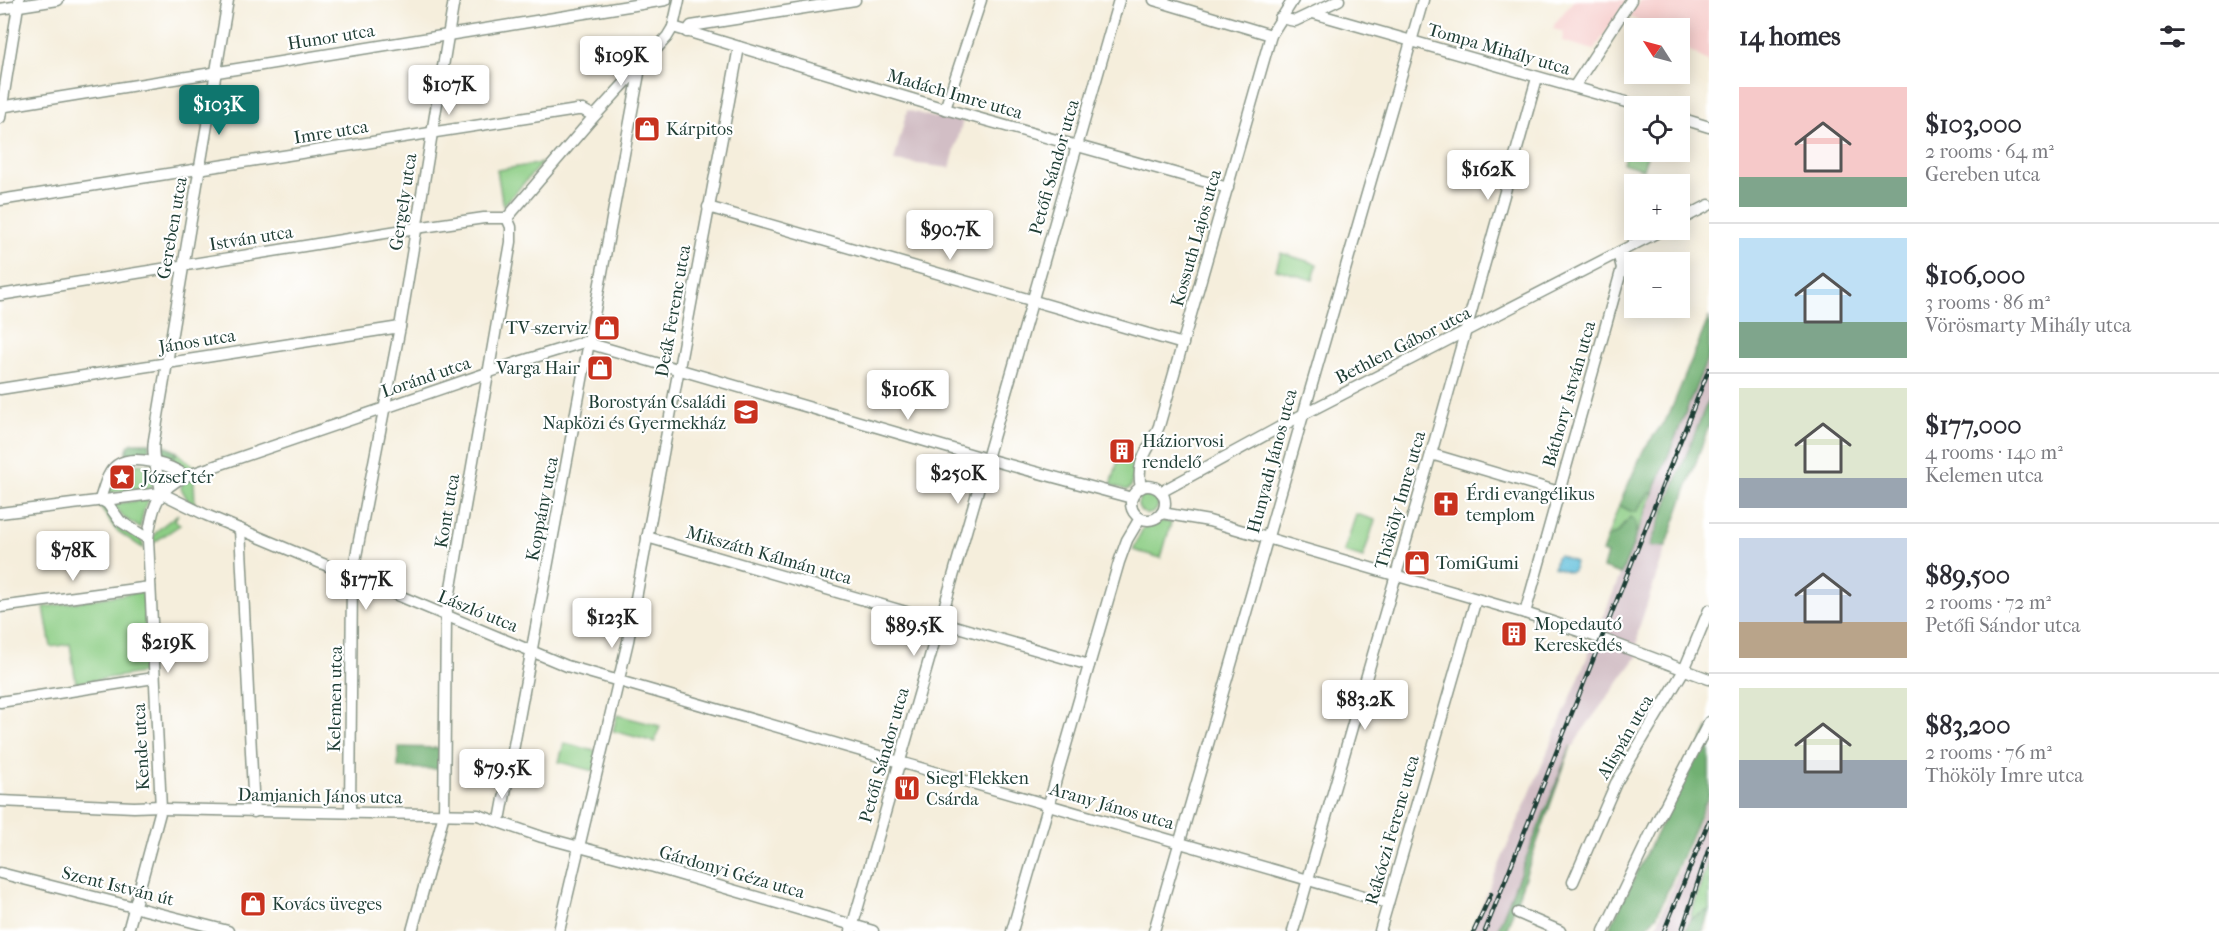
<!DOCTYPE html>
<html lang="en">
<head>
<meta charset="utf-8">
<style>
  :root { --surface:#fff; --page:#f7f7f7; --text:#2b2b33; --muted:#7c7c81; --line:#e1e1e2; --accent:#0f766e }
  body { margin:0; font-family:"IM FELL French Canon",serif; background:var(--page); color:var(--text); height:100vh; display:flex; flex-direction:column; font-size:22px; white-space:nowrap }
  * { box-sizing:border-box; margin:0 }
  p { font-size:20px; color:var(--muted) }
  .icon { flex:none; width:33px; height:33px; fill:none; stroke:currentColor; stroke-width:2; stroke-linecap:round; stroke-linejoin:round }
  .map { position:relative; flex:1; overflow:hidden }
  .details { display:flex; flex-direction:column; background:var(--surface); width:510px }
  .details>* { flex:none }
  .needle { width:39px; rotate:306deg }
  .tools { position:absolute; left:1624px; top:18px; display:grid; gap:12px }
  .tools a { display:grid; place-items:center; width:66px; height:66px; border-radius:0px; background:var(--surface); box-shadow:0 3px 15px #0003; font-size:30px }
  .price { position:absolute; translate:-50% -51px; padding:0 14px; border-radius:6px; background:#fff; color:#222; font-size:20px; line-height:39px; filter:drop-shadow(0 2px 3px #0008) }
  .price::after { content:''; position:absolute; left:50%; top:36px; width:18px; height:14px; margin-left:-9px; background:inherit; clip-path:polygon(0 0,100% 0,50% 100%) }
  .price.selected { background:var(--accent); color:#fff }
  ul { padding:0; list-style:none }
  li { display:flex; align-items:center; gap:18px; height:150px; padding:0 30px }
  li+li { border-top:2px solid var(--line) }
  li span { display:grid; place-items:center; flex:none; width:168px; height:120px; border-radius:0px; color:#555 }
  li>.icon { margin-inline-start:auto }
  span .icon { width:72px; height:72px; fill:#fffc; stroke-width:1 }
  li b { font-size:26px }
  h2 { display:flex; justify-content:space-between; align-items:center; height:72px; padding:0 30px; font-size:26px }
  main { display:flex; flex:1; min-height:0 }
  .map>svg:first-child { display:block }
  .built { fill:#f7d0cf }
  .industrial { fill:#d2bec5 }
  .green { fill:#8ccd84; stroke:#56855c; stroke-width:1.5 }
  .forest { fill:#71b072; stroke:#487653; stroke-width:1.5 }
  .water { fill:#5cbdda; stroke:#3e7d87; stroke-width:1.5 }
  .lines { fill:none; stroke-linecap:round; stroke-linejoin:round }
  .minor-casing { stroke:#8a9688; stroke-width:13 }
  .minor { stroke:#fff; stroke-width:10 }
  .rail-casing { stroke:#1f3d34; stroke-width:4.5 }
  .rail { stroke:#fff; stroke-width:2; stroke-dasharray:7; stroke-linecap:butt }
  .labels { text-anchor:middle; stroke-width:4.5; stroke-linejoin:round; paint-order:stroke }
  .street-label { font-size:18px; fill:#1f3d34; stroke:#fff }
  .poi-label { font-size:18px; fill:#1f3d34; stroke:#fff; text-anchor:start }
</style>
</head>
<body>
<main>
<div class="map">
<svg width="1709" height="931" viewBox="0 0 1709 931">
  <rect width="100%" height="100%" fill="#fff"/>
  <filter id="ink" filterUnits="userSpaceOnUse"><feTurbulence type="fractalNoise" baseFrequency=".0167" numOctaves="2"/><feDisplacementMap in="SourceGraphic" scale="12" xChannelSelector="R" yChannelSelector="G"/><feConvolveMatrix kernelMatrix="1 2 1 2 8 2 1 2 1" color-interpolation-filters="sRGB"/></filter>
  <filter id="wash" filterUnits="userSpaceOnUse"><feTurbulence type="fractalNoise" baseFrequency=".008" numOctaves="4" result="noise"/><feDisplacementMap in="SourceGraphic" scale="24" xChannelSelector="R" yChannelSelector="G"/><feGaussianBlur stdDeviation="1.35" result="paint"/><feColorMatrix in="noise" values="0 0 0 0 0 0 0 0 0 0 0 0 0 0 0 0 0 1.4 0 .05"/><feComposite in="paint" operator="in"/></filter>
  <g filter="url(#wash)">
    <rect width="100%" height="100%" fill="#f5eedc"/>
    <g class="built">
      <path d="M1574,0H1627L1594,50L1562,41L1564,32L1553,29L1555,23Z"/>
      <path d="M1640,0H1709V62L1680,45V28H1651L1629,16Z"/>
    </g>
    <g class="industrial">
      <path d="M907,110L935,118L937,112L963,120L950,168L894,161Z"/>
      <path d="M1709,354V398L1650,545L1666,547L1638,631L1637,657L1578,737L1574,746H1571L1497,931H1471L1576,685Z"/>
      <path d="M1709,797V858L1685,931H1654Z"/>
    </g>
    <g class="green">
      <path d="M1633,129H1635V152H1648L1643,169L1623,163Z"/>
      <path d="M542,163L505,204L503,206L497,170Z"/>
      <path d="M1281,253L1317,264L1313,280L1276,269Z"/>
      <path d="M177,452L196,469C184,472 180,467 173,458Z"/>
      <path d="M1120,454L1136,458L1131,487L1127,490L1111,485Z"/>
      <path d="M149,464L154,469L150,471L152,481H155L150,489L107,493L110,477L121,465Z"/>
      <path d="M194,477L195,506L187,499L181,488L182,484Z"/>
      <path d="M1649,493H1653L1635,538L1636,523H1624L1618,533L1607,538L1619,505L1632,512H1636Z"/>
      <circle cx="1148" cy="504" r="10"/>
      <path d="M149,499L144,510L140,528L124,518L113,504Z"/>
      <path d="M95,500H100L141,538L144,549L116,530Z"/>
      <path d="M178,514L175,520L180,525L150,545C154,529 166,524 178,514Z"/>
      <path d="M1356,514L1375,520L1363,558L1344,552Z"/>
      <path d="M1163,521L1171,523L1161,558L1133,550L1143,528Z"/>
      <path d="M144,591L147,672L76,683L70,644L51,647L44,607Z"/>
      <path d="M617,715L660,726L655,742L613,731Z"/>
      <path d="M564,743L599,752L594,771L559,762Z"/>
      <path d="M1709,858V910L1690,919Z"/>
    </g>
    <g class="forest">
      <path d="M1709,317V354L1653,493H1649L1636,512H1632L1619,505L1644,449L1669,415Z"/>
      <path d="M1709,398V425L1666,547L1650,546Z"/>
      <path d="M133,443H150L148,456H127L126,453L128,446Z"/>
      <path d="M157,444H162L177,452L173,458L161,459L158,458Z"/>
      <path d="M1630,517L1634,519C1641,536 1627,558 1621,574L1603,568L1607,554L1602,552L1607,538L1618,533Z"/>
      <path d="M1709,727V794L1657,915L1643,931H1608Z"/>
      <path d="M1571,746L1506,931H1497Z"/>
      <path d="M399,747L439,748L438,769L398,768Z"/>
      <path d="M1709,910L1703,931H1685L1690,919Z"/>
    </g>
    <path class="water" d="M1559,555L1575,562L1573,571L1569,572L1554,567L1556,557Z"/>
  </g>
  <g filter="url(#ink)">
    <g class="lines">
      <defs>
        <g id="minor">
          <path d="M1154,0L1271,35"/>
          <path d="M0,9L58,0"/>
          <path d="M1313,13L1640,106"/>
          <path d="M1280,18L1295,21L1339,0"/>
          <path d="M673,27L945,109L1228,188"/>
          <path d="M687,32L691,26L855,0"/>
          <path d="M1574,87L1631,0"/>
          <path d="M0,107L666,0"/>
          <path d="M945,109L981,0"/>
          <path d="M0,118L19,0"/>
          <path d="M1680,118L1709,127"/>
          <path d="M0,200L577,110H583L594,116"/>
          <path d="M708,207L1183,344"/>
          <path d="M507,218L590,121L667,37L673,27L679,0"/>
          <path d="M1680,220L1709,205"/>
          <path d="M0,295L416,228L484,218H507"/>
          <path d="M0,389L400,327"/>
          <path d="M1431,454L1559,492"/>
          <circle cx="1148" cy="503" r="17"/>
          <path d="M1141,488C1135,459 1150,450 1159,426L1271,35L1293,0"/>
          <path d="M1161,492L1302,415L1662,230"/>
          <path d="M161,493C159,473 151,460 154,440L228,0"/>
          <path d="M100,499C104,488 107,472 117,465C134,453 171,465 186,476"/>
          <path d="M100,499L108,504L120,521L148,539"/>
          <path d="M0,513L161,493L206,515L567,666L1388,903"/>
          <path d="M1162,513L1209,521L1525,613L1594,636L1709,679"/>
          <path d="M240,529L254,812"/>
          <path d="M647,537L1089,665"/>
          <path d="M0,607L150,587"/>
          <path d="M1525,613L1622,268L1618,253"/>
          <path d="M0,702L154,678"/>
          <path d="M0,801L134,807L161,806"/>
          <path d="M161,809L478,815L542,837L654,867L873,931"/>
          <path d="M350,813L352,577L400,327L454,0"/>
          <path d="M501,815L640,68"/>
          <path d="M0,873L228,931"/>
          <path d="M1573,882L1616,783L1684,670L1709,610"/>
          <path d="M1518,913L1560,931"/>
          <path d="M128,931L161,809L148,539C152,509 156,489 186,476L522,361L584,342L987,459L1132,498"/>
          <path d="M412,931L444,814L446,616L511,242V227L507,218"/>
          <path d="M559,931L628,641L739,47"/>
          <path d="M851,931L1119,0"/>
          <path d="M1012,931L1119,562L1127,540L1140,518"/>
          <path d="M1154,931L1423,0"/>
          <path d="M1293,931L1431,454L1537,78"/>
          <path d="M1380,931L1476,599"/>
          <path d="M1604,931L1653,829L1709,722"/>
        </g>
      </defs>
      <use href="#minor" class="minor-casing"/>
      <use href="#minor" class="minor"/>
      <defs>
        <g id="rail">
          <path d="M1474,931L1491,894"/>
          <path d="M1485,931L1709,369"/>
          <path d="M1664,931L1709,821"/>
          <path d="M1682,931L1709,848"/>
        </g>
      </defs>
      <use href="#rail" class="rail-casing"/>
      <use href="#rail" class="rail"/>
    </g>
  </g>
  <defs>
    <symbol id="shop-square" viewBox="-11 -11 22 22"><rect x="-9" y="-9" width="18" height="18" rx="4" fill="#c8321e" stroke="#fff"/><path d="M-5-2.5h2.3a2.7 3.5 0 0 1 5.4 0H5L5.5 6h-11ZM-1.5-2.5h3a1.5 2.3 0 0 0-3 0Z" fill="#fff"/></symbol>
    <symbol id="school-square" viewBox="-11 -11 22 22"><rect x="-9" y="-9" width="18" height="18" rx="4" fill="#c8321e" stroke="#fff"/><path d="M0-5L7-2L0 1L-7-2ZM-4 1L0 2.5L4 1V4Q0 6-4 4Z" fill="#fff"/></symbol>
    <symbol id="building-square" viewBox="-11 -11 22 22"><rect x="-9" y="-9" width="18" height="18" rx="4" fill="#c8321e" stroke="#fff"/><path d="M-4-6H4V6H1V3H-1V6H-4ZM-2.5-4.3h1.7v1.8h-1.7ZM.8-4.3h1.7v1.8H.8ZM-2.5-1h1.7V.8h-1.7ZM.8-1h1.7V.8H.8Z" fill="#fff"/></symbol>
    <symbol id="sight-square" viewBox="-11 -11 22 22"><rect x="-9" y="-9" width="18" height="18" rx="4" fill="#c8321e" stroke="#fff"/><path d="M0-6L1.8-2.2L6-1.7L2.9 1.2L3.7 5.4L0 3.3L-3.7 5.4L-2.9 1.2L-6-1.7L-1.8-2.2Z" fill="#fff"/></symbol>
    <symbol id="church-square" viewBox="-11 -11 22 22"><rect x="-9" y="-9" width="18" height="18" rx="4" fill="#c8321e" stroke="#fff"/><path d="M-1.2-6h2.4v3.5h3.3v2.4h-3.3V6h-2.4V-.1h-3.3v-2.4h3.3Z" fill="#fff"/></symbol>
    <symbol id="restaurant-square" viewBox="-11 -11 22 22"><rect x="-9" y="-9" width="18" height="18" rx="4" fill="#c8321e" stroke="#fff"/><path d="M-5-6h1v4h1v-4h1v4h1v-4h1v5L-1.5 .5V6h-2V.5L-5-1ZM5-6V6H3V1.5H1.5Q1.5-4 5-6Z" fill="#fff"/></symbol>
  </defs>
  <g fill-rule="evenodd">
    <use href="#shop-square" x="632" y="114" width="30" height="30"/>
    <use href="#shop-square" x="592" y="313" width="30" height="30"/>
    <use href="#shop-square" x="585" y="353" width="30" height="30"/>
    <use href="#school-square" x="731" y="397" width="30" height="30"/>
    <use href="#building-square" x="1107" y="436" width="30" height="30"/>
    <use href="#sight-square" x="107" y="462" width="30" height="30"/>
    <use href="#church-square" x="1431" y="489" width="30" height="30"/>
    <use href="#shop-square" x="1402" y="548" width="30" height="30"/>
    <use href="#building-square" x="1499" y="619" width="30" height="30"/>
    <use href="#restaurant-square" x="892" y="773" width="30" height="30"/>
    <use href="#shop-square" x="238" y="889" width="30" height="30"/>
  </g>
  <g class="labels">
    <g class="street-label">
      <text transform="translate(331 37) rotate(-9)" y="6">Hunor utca</text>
      <text transform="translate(1499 49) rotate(16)" y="6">Tompa Mihály utca</text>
      <text transform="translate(955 94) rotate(16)" y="6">Madách Imre utca</text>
      <text transform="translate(331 132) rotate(-9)" y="6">Imre utca</text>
      <text transform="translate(1054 167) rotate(-74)" y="6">Petőfi Sándor utca</text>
      <text transform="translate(403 202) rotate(-81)" y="6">Gergely utca</text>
      <text transform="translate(172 228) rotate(-80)" y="6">Gereben utca</text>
      <text transform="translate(251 238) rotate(-9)" y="6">István utca</text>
      <text transform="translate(1196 238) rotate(-74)" y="6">Kossuth Lajos utca</text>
      <text transform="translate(673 311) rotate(-80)" y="6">Deák Ferenc utca</text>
      <text transform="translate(197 341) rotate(-9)" y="6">János utca</text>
      <text transform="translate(1403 345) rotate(-27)" y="6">Bethlen Gábor utca</text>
      <text transform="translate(426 377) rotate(-19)" y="6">Loránd utca</text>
      <text transform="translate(1569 394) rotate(-74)" y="6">Báthory István utca</text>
      <text transform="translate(1272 461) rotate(-75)" y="6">Hunyadi János utca</text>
      <text transform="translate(1400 500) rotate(-74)" y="6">Thököly Imre utca</text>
      <text transform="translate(542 509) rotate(-79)" y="6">Koppány utca</text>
      <text transform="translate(447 511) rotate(-80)" y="6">Kont utca</text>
      <text transform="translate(769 555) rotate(16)" y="6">Mikszáth Kálmán utca</text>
      <text transform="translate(478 611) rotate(22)" y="6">László utca</text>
      <text transform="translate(335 699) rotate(-89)" y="6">Kelemen utca</text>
      <text transform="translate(1625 737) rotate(-60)" y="6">Alispán utca</text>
      <text transform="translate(141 747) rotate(-93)" y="6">Kende utca</text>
      <text transform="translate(884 755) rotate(-74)" y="6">Petőfi Sándor utca</text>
      <text transform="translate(320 796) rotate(1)" y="6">Damjanich János utca</text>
      <text transform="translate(1112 806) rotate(16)" y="6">Arany János utca</text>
      <text transform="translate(1392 830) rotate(-74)" y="6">Rákóczi Ferenc utca</text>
      <text transform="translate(732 872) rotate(16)" y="6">Gárdonyi Géza utca</text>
      <text transform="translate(118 886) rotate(14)" y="6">Szent István út</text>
    </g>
    <g class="poi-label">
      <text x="666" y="135">Kárpitos</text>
      <text x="588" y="334" text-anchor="end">TV-szerviz</text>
      <text x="580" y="374" text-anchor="end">Varga Hair</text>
      <text x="726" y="408" text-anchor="end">Borostyán Családi<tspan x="726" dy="21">Napközi és Gyermekház</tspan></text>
      <text x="1142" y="447">Háziorvosi<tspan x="1142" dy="21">rendelő</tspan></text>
      <text x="142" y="483">József tér</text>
      <text x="1466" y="500">Érdi evangélikus<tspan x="1466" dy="21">templom</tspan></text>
      <text x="1436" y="569">TomiGumi</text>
      <text x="1534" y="630">Mopedautó<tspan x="1534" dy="21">Kereskedés</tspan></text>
      <text x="926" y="784">Siegl Flekken<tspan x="926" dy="21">Csárda</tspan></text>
      <text x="272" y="910">Kovács üveges</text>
    </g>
  </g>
</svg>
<div class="tools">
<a><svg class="needle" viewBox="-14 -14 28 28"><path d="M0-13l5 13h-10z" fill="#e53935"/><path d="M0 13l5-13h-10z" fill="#7c7c81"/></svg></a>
<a><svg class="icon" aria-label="locate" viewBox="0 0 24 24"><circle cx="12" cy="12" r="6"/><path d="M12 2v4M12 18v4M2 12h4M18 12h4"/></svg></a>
<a>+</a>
<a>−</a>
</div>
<b class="price" style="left:621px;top:87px">$109K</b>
<b class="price" style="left:449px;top:116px">$107K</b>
<b class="price selected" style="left:219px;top:136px">$103K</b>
<b class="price" style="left:1488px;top:201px">$162K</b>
<b class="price" style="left:950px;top:261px">$90.7K</b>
<b class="price" style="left:908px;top:421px">$106K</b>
<b class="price" style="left:958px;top:505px">$250K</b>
<b class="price" style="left:73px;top:582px">$78K</b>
<b class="price" style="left:366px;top:611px">$177K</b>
<b class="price" style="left:612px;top:649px">$123K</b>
<b class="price" style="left:914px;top:657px">$89.5K</b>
<b class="price" style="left:168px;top:674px">$219K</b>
<b class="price" style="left:1365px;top:731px">$83.2K</b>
<b class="price" style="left:502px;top:800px">$79.5K</b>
</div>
<section class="details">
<h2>14 homes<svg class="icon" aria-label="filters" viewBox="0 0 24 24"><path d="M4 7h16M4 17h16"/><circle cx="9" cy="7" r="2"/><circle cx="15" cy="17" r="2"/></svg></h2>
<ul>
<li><span style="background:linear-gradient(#f6c9c9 75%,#7fa58c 0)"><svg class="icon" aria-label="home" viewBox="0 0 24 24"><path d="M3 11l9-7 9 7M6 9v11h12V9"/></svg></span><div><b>$103,000</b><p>2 rooms · 64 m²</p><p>Gereben utca</p></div></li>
<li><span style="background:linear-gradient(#bfe0f5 70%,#7fa58c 0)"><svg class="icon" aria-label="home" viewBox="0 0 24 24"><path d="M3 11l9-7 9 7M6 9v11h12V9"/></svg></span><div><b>$106,000</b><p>3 rooms · 86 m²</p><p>Vörösmarty Mihály utca</p></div></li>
<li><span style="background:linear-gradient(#dfe7d0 75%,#9aa5b1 0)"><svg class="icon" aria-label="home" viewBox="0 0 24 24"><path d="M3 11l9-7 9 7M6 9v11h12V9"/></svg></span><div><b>$177,000</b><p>4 rooms · 140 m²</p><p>Kelemen utca</p></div></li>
<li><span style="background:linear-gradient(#c9d6e8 70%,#b9a48a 0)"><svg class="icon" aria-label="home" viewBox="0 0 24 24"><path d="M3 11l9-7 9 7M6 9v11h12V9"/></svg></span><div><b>$89,500</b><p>2 rooms · 72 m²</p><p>Petőfi Sándor utca</p></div></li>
<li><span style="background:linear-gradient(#dfe7d0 60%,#9aa5b1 0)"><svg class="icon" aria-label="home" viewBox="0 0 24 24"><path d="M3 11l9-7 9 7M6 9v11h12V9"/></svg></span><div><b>$83,200</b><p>2 rooms · 76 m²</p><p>Thököly Imre utca</p></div></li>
</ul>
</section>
</main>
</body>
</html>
